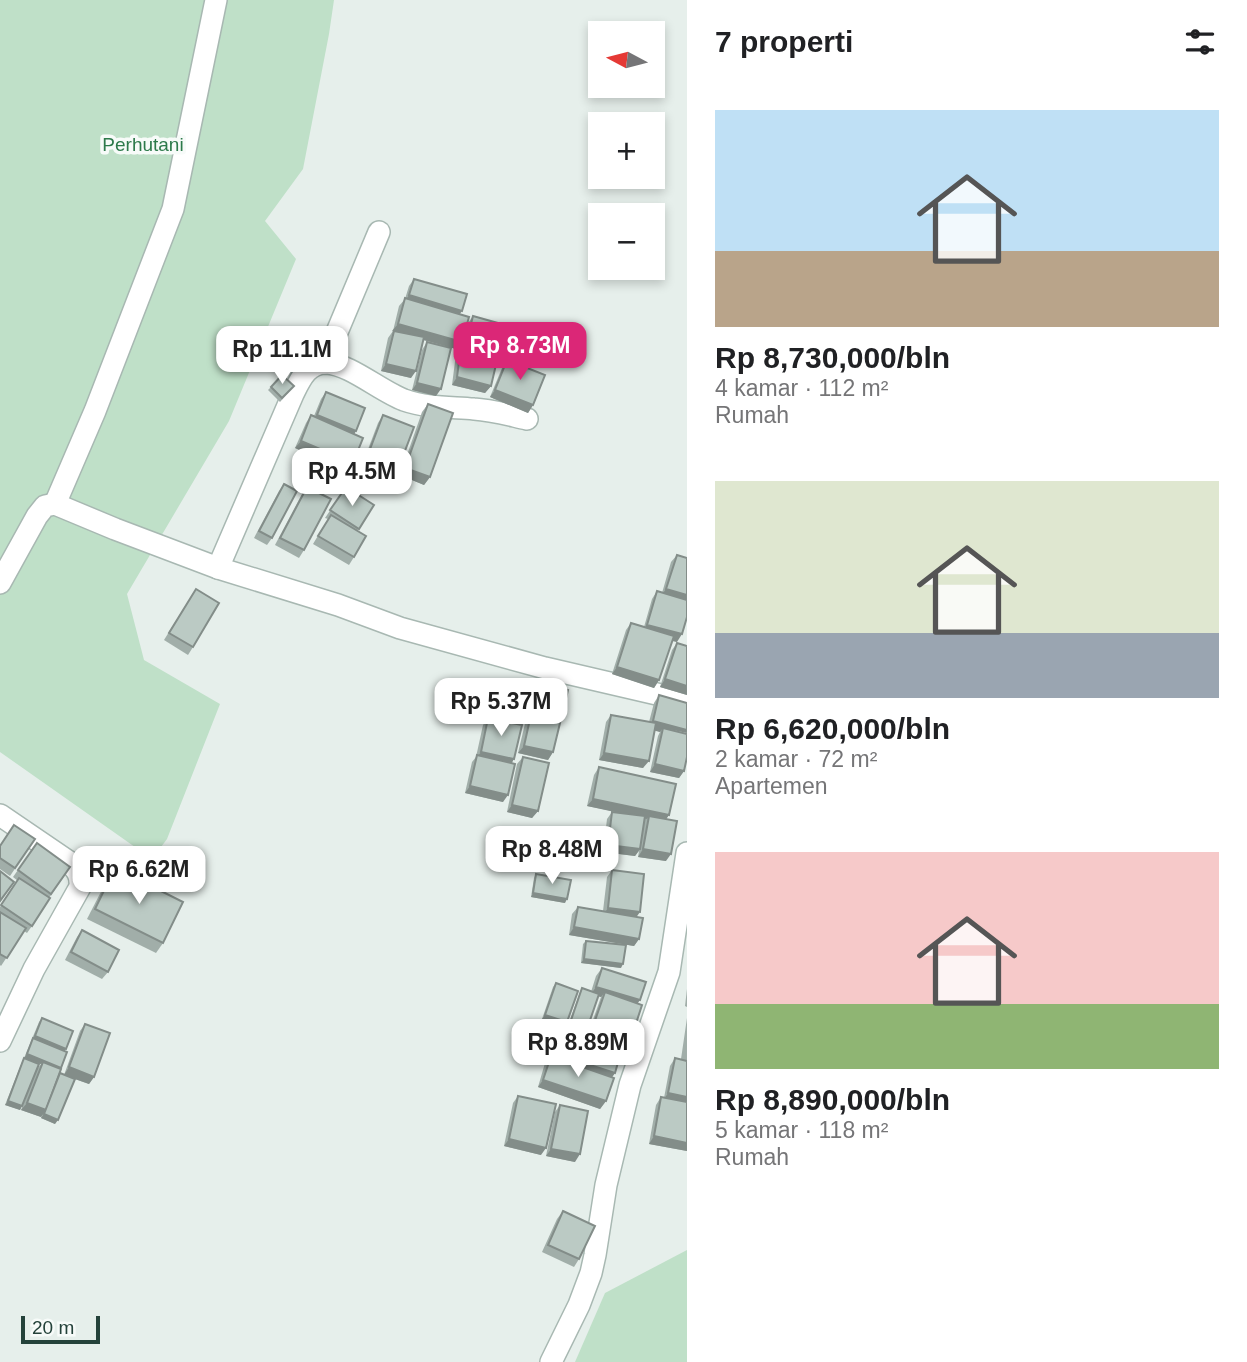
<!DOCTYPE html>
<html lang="id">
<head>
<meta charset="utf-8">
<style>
  :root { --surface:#fff; --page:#f2f2f2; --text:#202124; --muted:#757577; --accent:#db2777 }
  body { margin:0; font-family:Helvetica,sans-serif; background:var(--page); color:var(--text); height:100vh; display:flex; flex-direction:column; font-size:26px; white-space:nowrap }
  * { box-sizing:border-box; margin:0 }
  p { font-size:23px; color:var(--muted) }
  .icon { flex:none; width:38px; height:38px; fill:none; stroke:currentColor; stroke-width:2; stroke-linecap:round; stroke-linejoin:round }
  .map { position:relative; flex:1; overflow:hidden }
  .drawer { display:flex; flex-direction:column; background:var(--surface); width:560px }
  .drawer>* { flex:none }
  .needle { width:46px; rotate:277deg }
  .tools { position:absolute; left:588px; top:21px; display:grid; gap:14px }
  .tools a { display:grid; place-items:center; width:77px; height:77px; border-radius:0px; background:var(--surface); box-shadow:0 4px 10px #0003; font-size:35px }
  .scale { position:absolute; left:21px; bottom:18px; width:79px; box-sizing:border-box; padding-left:7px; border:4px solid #24423a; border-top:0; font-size:19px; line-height:24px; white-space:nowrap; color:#24423a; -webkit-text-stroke:5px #f7fbf9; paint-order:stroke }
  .price { position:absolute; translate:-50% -60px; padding:0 16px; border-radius:14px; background:#fff; color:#222; font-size:23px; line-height:46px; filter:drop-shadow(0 2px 4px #0008) }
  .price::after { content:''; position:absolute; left:50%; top:42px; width:21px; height:16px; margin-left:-10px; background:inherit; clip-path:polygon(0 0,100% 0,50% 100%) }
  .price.active { background:var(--accent); color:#fff }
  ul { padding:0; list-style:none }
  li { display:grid; align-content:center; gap:14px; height:371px; padding:0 28px }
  li span { display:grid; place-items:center; height:217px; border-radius:0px; color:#555 }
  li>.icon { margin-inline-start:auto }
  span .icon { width:126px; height:126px; fill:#fffc; stroke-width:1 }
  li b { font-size:30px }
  h2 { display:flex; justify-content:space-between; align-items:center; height:84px; padding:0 28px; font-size:30px }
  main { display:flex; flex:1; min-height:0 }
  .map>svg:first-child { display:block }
  .green { fill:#bfe0c8 }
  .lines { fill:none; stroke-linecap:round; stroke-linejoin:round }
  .minor-casing { stroke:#a8b8b2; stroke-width:24 }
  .minor { stroke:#fff; stroke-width:21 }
  .wall { fill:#a1aea9; fill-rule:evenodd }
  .shaded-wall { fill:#838d89 }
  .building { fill:#bbcac4; stroke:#838d89; stroke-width:2 }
  .labels { text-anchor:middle; stroke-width:7; stroke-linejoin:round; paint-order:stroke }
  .park-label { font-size:19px; fill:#2d7a4b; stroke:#f7fbf9 }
</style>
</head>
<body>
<main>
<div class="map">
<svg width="687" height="1362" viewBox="0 0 687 1362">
  <rect width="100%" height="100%" fill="#e6efeb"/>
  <g class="green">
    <path d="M0,0H334L329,34L303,169L265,221L296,259L229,421L127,594L144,660L220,704L167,839L152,859L0,752Z"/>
    <path d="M687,1250V1362H575L605,1293Z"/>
  </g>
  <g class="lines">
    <defs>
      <g id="minor">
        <path d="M324,363L379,232"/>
        <path d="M55,504L95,411L173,209L216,0"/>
        <path d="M218,568L293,394C300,380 307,363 326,363C350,364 380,391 404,400C427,408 450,407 474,409C492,410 509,415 527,419"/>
        <path d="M0,583L37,516L45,506L55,504L115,529L218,568L338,605L400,628L545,668L687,701"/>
        <path d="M0,815L69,862C77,870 81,875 80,887L34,969L0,1041"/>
        <path d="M551,1362L579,1305L591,1273L595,1255L606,1185L630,1085L669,972L687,853"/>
      </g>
    </defs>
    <use href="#minor" class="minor-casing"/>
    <use href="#minor" class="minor"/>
  </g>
  <g class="wall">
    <path d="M414,279L460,314L462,342L456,349L423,340L411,378L381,371L388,338L393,331L399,306L405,299L409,286Z"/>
    <path d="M473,316L498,352L496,355L491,386L485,393L452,385L456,354L462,347L468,323Z"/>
    <path d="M427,342L436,396L412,390L422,350Z"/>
    <path d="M507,360L533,405L528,413L490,397L502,368Z"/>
    <path d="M294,386L280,402L268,390L271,387Z"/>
    <path d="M326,392L356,431L354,434L353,463L348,471L295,448L306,423L311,415L314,416L321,399Z"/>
    <path d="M428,404L430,477L424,485L400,475L422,412Z"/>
    <path d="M383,415L395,477L389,484L359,473L378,423Z"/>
    <path d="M284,484L272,538L267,545L254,538L279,491Z"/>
    <path d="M307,487L304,550L299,558L275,545L302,494Z"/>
    <path d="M346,487L374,505L357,531L354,557L349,565L313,544L328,519L325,518Z"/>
    <path d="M677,555V642L672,641L659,680L654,688L612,674L626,630L631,623L644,627L652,599L657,591L662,593L671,562Z"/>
    <path d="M196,589L193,647L188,655L164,640Z"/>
    <path d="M677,643L687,695L660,687L672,650Z"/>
    <path d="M538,683L553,752L548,760L518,753L533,690Z"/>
    <path d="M495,688L524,721L521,725L503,802L465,793L472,762L476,757L483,725L485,722L490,695Z"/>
    <path d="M659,695L684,771L679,778L650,772L658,736L660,732L655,730L643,768L599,760L606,722L611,715L649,722L654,703Z"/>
    <path d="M523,757L538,811L532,818L507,812L517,764Z"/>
    <path d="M599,767L669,815L666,819V861L638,857L639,851L635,856L603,852L607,819L612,812H617L587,806L594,775Z"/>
    <path d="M35,839L10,876L0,869V846Z"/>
    <path d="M37,843L70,867L49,898L32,926L27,933L24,931L1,966L0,965V907L18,881L13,877Z"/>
    <path d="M115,868L163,943L156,953L87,919L108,878Z"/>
    <path d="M612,870L636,917L639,939L634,946L569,935L572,914L578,907L603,911L607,877Z"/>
    <path d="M536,874L565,903L531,897L534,878Z"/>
    <path d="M82,930L108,972L102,979L65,960L77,937Z"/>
    <path d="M586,941L621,968L581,963L583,944Z"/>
    <path d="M602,968L638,1003L630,1042L625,1049H622L615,1073L612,1077L606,1101L600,1109L538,1087L545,1063L551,1056L555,1057L562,1035L567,1028L580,992L582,988L591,992L596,976ZM598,996L601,997L588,1034L585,1033Z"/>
    <path d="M556,983L567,1022L564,1026L542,1019L553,987Z"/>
    <path d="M687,989V1007L685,1006Z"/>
    <path d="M42,1018L66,1049L64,1051L59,1074L64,1075L80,1031L85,1024L94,1077L89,1084L66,1076L55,1124L41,1118L42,1115L41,1117L21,1110L37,1069L41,1064H39L22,1106L20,1110L5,1105L22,1062L24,1058L38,1063L24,1058L39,1022Z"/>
    <path d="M687,1018V1151L649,1144L656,1105L661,1097L664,1098L670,1066L675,1058L681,1059Z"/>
    <path d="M518,1096L541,1155L504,1146L513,1103Z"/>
    <path d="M560,1105L575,1162L546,1156L555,1112Z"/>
    <path d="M563,1211L579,1259L574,1267L542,1252L557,1219Z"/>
  </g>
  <g class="shaded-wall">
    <path d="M409,295L462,311L457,318L404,303Z"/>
    <path d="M398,324L462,342L456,349L392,331Z"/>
    <path d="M466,343L498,352L493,360L461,350Z"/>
    <path d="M386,364L416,371L411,378L381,371Z"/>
    <path d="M457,377L491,386L485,393L452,385Z"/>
    <path d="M417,383L441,389L436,396L412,390Z"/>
    <path d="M495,390L533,405L528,413L490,397Z"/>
    <path d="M317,415L356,431L351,439L311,422Z"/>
    <path d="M301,441L353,463L348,471L295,448Z"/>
    <path d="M364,465L395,477L389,484L359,473Z"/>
    <path d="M405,468L430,477L424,485L400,475Z"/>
    <path d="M666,589L687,595V604L661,596Z"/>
    <path d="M647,625L682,634L677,642L642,632Z"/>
    <path d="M617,667L659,680L654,688L612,674Z"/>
    <path d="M665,679L687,686V695L660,687Z"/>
    <path d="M490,714L524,721L518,728L488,718L485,722Z"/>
    <path d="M653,721L687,730V733L663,728L660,732L648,729Z"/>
    <path d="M524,746L553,752L548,760L518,753Z"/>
    <path d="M481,752L514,759L509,767L476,759Z"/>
    <path d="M604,753L649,761L643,768L599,760Z"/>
    <path d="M655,764L684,771L679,778L650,772Z"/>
    <path d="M470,786L508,795L503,802L465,793Z"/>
    <path d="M593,799L669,815L664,822L649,816L647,819L587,806Z"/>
    <path d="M512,805L538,811L532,818L507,812Z"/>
    <path d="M608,845L640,849L635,856L603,852Z"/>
    <path d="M643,849L671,854L666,861L638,857Z"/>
    <path d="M533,893L567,899L565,903L531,897Z"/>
    <path d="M608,908L640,912L635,919L603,915Z"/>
    <path d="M574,927L639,939L634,946L569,935Z"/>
    <path d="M584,959L623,964L621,968L581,963Z"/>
    <path d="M596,987L640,1000L635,1007L605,992L601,997L591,994Z"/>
    <path d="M545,1015L567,1022L564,1026L542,1019Z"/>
    <path d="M592,1029L630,1042L625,1049L587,1036Z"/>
    <path d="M35,1036L66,1049L63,1052L32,1039Z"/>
    <path d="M27,1054L61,1068L43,1062L41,1064L24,1058Z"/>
    <path d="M559,1055L615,1073L610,1080L553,1062Z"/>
    <path d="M69,1067L94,1077L89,1084L64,1075Z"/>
    <path d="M543,1080L606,1101L600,1109L538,1087Z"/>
    <path d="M668,1093L687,1097V1106L663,1101Z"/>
    <path d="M8,1101L22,1106L20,1110L5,1105Z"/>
    <path d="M27,1103L46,1110L41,1117L21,1110Z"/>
    <path d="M44,1114L58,1120L55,1124L41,1118Z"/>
    <path d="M654,1136L687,1143V1151L649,1144Z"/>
    <path d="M509,1139L546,1148L541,1155L504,1146Z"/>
    <path d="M551,1149L580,1154L575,1162L546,1156Z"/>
  </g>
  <g class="building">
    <path d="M414,279L467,294L462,311L409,295Z"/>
    <path d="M405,298L469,317L462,342L398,324Z"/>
    <path d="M473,316L505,325L498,352L466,343Z"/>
    <path d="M394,331L424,337L416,371L386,364Z"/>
    <path d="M427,342L451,348L441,389L417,383Z"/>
    <path d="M461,346L498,356L491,386L457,377Z"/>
    <path d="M507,360L545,375L533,405L495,390Z"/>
    <path d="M282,375L294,386L282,398L271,387Z"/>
    <path d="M326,392L365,408L356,431L317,415Z"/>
    <path d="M428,404L453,413L430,477L405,468Z"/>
    <path d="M311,415L363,438L353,463L301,441Z"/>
    <path d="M383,415L414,427L395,477L364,465Z"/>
    <path d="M284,484L297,491L272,538L259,531Z"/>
    <path d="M307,487L331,499L304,550L280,538Z"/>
    <path d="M346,487L374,505L359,529L330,510Z"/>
    <path d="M331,515L366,536L354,557L318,536Z"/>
    <path d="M677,555L687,558V595L666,589Z"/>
    <path d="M196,589L219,603L193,647L169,633Z"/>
    <path d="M657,591L687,600V617L682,634L647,625Z"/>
    <path d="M631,623L674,636L659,680L617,667Z"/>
    <path d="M677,643L687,646V686L665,679Z"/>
    <path d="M538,683L568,690L553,752L524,746Z"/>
    <path d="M495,688L529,694L524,721L490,714Z"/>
    <path d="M659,695L687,703V730L653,721Z"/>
    <path d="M611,715L656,723L649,761L604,753Z"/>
    <path d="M488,718L522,725L514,759L481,752Z"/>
    <path d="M663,728L687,734V757L684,771L655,764Z"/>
    <path d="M477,755L515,764L508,795L470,786Z"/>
    <path d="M523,757L549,763L538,811L512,805Z"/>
    <path d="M599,767L676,784L669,815L593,799Z"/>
    <path d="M612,812L645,816L640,849L608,845Z"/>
    <path d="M649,816L677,821L671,854L643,849Z"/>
    <path d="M14,825L35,839L15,868L0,858V846Z"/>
    <path d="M37,843L70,867L51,894L18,870Z"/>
    <path d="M115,868L183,902L163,943L95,909Z"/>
    <path d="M612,870L644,874L640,912L608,908Z"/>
    <path d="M0,871L14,882L0,901Z"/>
    <path d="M536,874L571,880L567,899L533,893Z"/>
    <path d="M19,878L50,898L32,926L1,905Z"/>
    <path d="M578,907L643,918L639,939L574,927Z"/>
    <path d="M0,912L26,928L7,958L0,954Z"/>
    <path d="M82,930L119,950L108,972L71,952Z"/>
    <path d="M586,941L626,945L623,964L584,959Z"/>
    <path d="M602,968L646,982L640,1000L596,987Z"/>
    <path d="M556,983L578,991L567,1022L545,1015Z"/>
    <path d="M582,988L599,994L586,1032L569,1026Z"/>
    <path d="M605,992L642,1005L630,1042L592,1029Z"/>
    <path d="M42,1018L73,1031L66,1049L35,1036Z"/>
    <path d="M85,1024L110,1033L94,1077L69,1067Z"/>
    <path d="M567,1027L623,1045L615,1073L559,1055Z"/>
    <path d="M33,1038L67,1052L61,1068L27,1054Z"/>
    <path d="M551,1056L614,1078L606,1101L543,1080Z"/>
    <path d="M24,1058L39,1064L22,1106L8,1101Z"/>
    <path d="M675,1058L687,1061V1097L668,1093Z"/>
    <path d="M43,1062L61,1069L46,1110L27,1103Z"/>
    <path d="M60,1073L75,1079L58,1120L44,1114Z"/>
    <path d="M518,1096L556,1104L546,1148L509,1139Z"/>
    <path d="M661,1097L687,1102V1143L654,1136Z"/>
    <path d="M560,1105L588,1111L580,1154L551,1149Z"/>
    <path d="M563,1211L595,1226L579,1259L548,1245Z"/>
  </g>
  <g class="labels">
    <g class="park-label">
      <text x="143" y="151">Perhutani</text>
    </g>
  </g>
</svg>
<div class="tools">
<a><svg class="needle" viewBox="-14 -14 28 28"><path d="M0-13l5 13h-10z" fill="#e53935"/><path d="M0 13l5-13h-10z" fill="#757577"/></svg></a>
<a>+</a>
<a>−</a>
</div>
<div class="scale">20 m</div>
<b class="price active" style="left:520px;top:382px">Rp 8.73M</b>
<b class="price" style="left:282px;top:386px">Rp 11.1M</b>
<b class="price" style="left:352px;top:508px">Rp 4.5M</b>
<b class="price" style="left:501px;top:738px">Rp 5.37M</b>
<b class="price" style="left:552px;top:886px">Rp 8.48M</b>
<b class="price" style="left:139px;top:906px">Rp 6.62M</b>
<b class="price" style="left:578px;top:1079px">Rp 8.89M</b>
</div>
<section class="drawer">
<h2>7 properti<svg class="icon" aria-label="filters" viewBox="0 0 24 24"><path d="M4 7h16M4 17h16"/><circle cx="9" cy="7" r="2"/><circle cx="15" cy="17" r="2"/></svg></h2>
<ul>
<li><span style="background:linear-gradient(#bfe0f5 65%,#b9a48a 0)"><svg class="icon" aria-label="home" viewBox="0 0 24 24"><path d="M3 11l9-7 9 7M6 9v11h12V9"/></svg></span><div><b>Rp 8,730,000/bln</b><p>4 kamar · 112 m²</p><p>Rumah</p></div></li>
<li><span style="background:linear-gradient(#dfe7d0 70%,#9aa5b1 0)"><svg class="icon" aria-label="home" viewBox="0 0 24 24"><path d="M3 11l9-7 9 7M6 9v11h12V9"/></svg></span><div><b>Rp 6,620,000/bln</b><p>2 kamar · 72 m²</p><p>Apartemen</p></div></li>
<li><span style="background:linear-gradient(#f6c9c9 70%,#8fb573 0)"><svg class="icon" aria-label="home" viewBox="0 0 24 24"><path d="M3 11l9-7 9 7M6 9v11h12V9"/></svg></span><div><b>Rp 8,890,000/bln</b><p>5 kamar · 118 m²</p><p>Rumah</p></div></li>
</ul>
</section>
</main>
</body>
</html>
